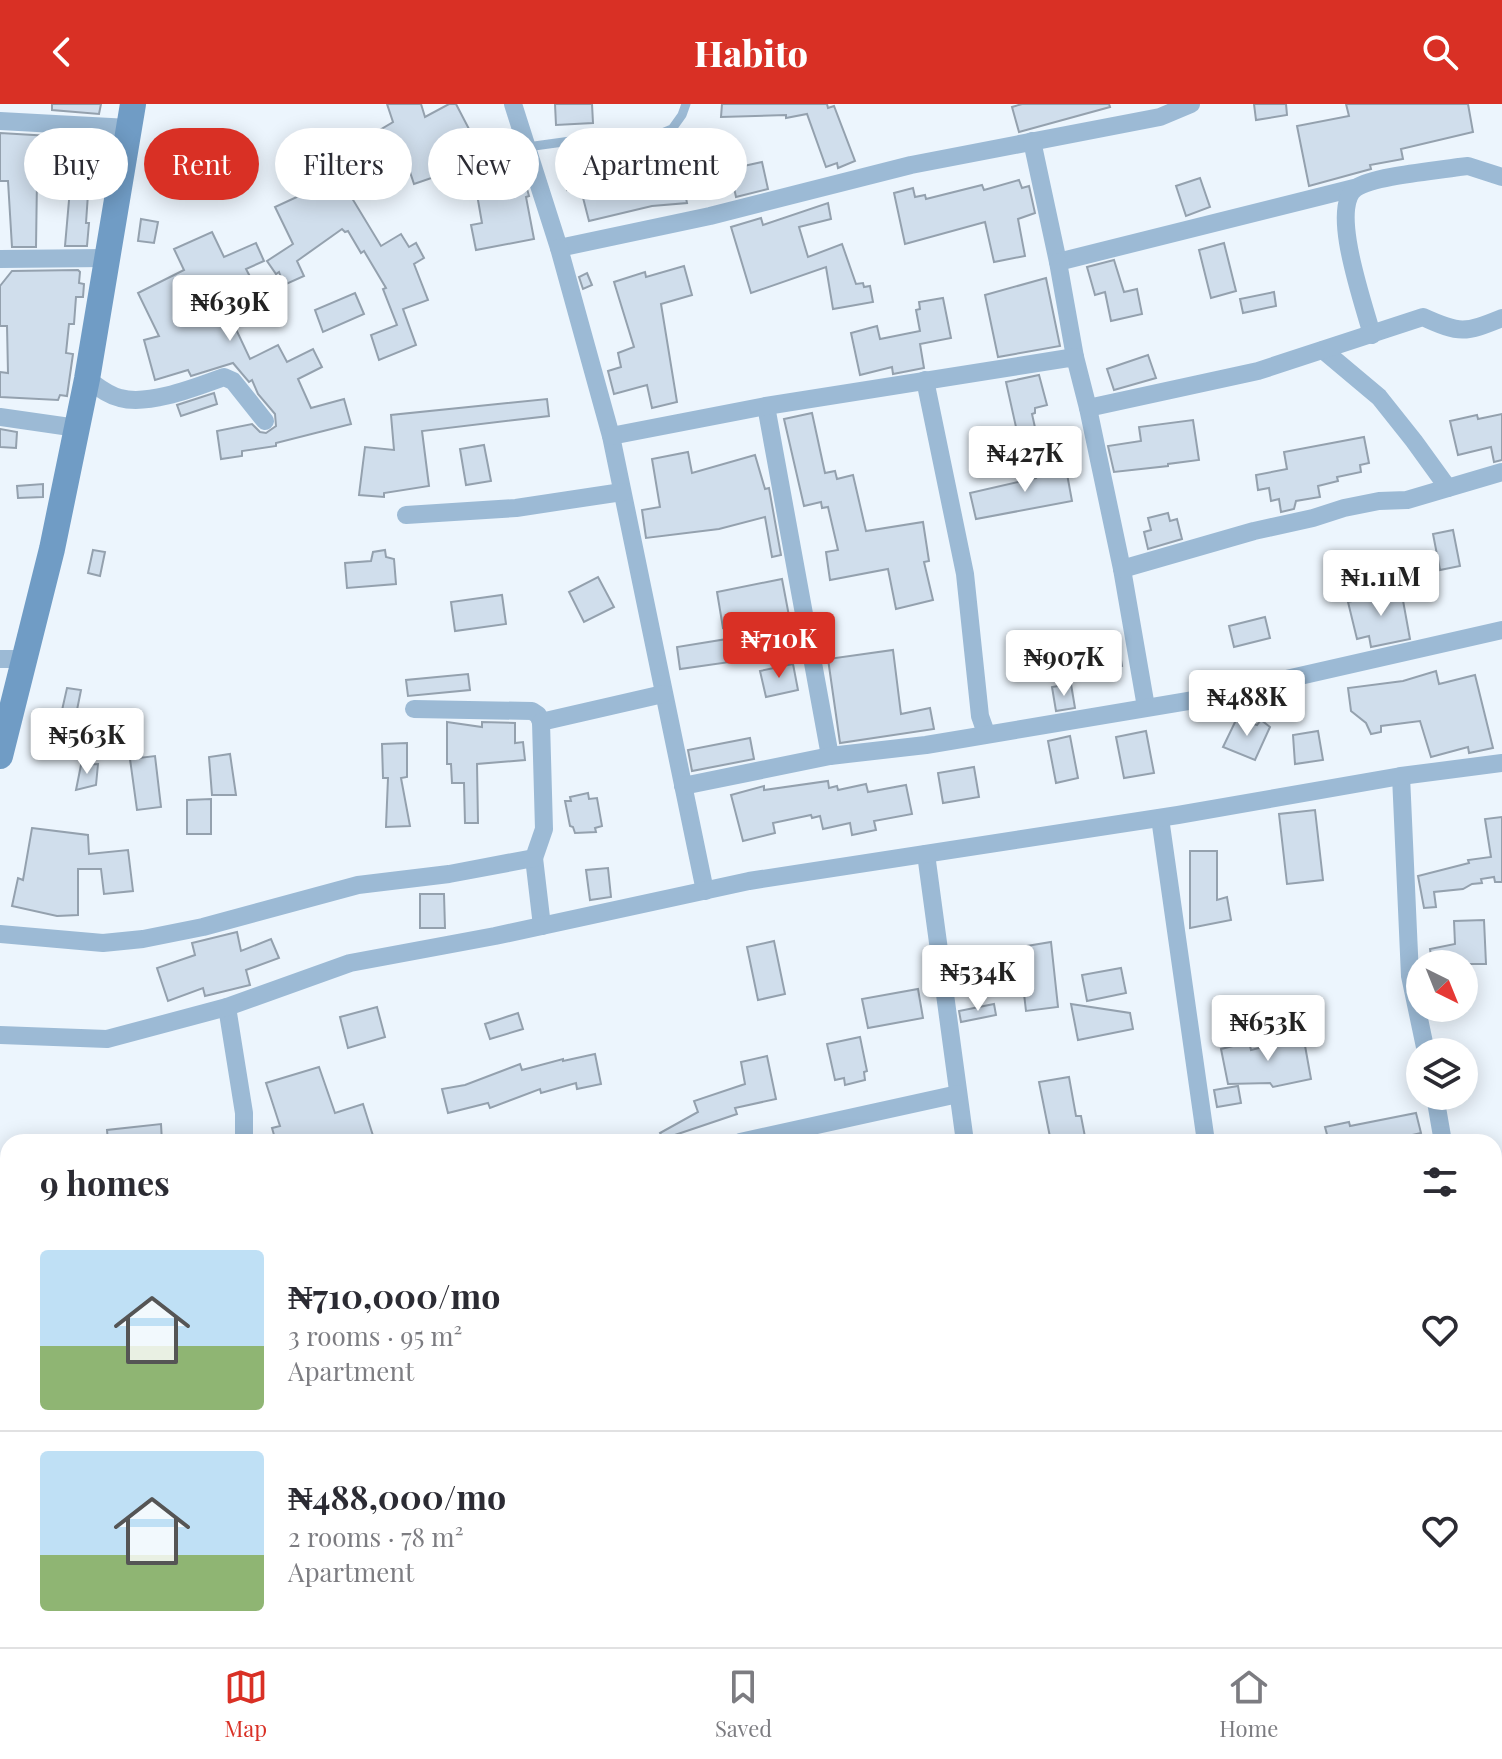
<!DOCTYPE html>
<html lang="en">
<head>
<meta charset="utf-8">
<style>
  :root { --surface:#fff; --page:#f2f2f3; --text:#2b2b33; --muted:#7c7c81; --line:#e1e1e2; --accent:#d93025 }
  body { margin:0; font-family:"Playfair Display",serif; background:var(--page); color:var(--text); height:100vh; display:flex; flex-direction:column; font-size:30px; white-space:nowrap }
  * { box-sizing:border-box; margin:0 }
  p { font-size:26px; color:var(--muted) }
  .icon { flex:none; width:44px; height:44px; fill:none; stroke:currentColor; stroke-width:2; stroke-linecap:round; stroke-linejoin:round }
  .map { position:relative; flex:1; overflow:hidden }
  .details { position:absolute; left:0px; top:1030px; width:1502px; height:514px; display:flex; flex-direction:column; background:var(--surface); border-radius:24px 24px 0 0; box-shadow:0 4px 20px #0003 }
  .details>* { flex:none }
  .hud { position:absolute; left:24px; top:24px; width:800px; height:72px; display:flex; gap:16px }
  .needle { width:52px; rotate:137deg }
  .fabs { position:absolute; left:1406px; top:846px; display:grid; gap:16px }
  .fabs a { display:grid; place-items:center; width:72px; height:72px; border-radius:50%; background:var(--surface); box-shadow:0 4px 20px #0003; font-size:40px }
  .price { position:absolute; translate:-50% -68px; padding:0 18px; border-radius:8px; background:#fff; color:#222; font-size:26px; line-height:52px; filter:drop-shadow(0 2px 4px #0008) }
  .price::after { content:''; position:absolute; left:50%; top:48px; width:24px; height:18px; margin-left:-12px; background:inherit; clip-path:polygon(0 0,100% 0,50% 100%) }
  .price.current { background:var(--accent); color:#fff }
  ul { padding:0; list-style:none }
  li { display:flex; align-items:center; gap:24px; height:200px; padding:0 40px }
  li+li { border-top:2px solid var(--line) }
  li span { display:grid; place-items:center; flex:none; width:224px; height:160px; border-radius:8px; color:#555 }
  li>.icon { margin-inline-start:auto }
  span .icon { width:96px; height:96px; fill:#fffc; stroke-width:1 }
  li b { font-size:34px }
  h2 { display:flex; justify-content:space-between; align-items:center; height:96px; padding:0 40px; font-size:34px }
  .tag { padding:0 28px; border-radius:36px; background:var(--surface); box-shadow:0 4px 20px #0003; font-size:28px; line-height:72px }
  .tag.current { background:var(--accent); color:#fff }
  header { display:flex; justify-content:space-between; align-items:center; height:104px; padding:0 40px; background:var(--accent); color:#fff; font-size:36px; font-weight:800 }
  .tabs { display:flex; justify-content:space-around; align-items:center; height:112px; border-top:2px solid var(--line); background:var(--surface); font-size:22px; color:var(--muted) }
  .tabs a { display:grid; justify-items:center; gap:4px }
  .tabs .current { color:var(--accent) }
  .map>svg:first-child { display:block }
  .building { fill:#d0deec; stroke:#94a1ae; stroke-width:2 }
  .lines { fill:none; stroke-linecap:round; stroke-linejoin:round }
  .lane { stroke:#9cbad5; stroke-width:9 }
  .street { stroke:#9cbad5; stroke-width:18 }
  .secondary { stroke:#709cc5; stroke-width:26 }
</style>
</head>
<body>
<header><svg class="icon" aria-label="back" viewBox="0 0 24 24"><path d="M15 5l-7 7 7 7"/></svg>Habito<svg class="icon" aria-label="search" viewBox="0 0 24 24"><circle cx="10" cy="10" r="6"/><path d="M15 15l6 6"/></svg></header>
<div class="map">
<svg width="1502" height="1543" viewBox="0 0 1502 1543">
  <rect width="100%" height="100%" fill="#ecf5fd"/>
  <g class="building">
    <path d="M52,0H101L99,10L52,6Z"/>
    <path d="M387,0H421L425,13L449,0H456L482,50L446,69L414,80L401,41L334,56L333,54L393,18Z"/>
    <path d="M555,0H592L593,19L556,21Z"/>
    <path d="M722,0H827L828,4L834,2L855,57L838,64L837,59L826,63L807,10L786,14V11L721,13Z"/>
    <path d="M1022,0H1109L1110,3L1019,28L1012,3Z"/>
    <path d="M1254,0H1286L1287,11L1256,16Z"/>
    <path d="M1346,0H1468L1473,28L1401,45L1403,55L1370,61L1371,65L1309,82L1297,22L1349,12Z"/>
    <path d="M0,29L50,32V75H37L36,143H12L8,77H0Z"/>
    <path d="M685,40L686,61L680,62L687,99L652,102L589,117L580,82L567,86L562,64L615,51L621,76L656,72V43Z"/>
    <path d="M762,58L768,85L736,93L730,65Z"/>
    <path d="M523,70L529,92L526,93L534,135L476,146L471,121L482,119L475,79Z"/>
    <path d="M317,74L322,87L341,76L381,142L401,130L409,143L416,139L424,154L414,160L428,196L403,205L416,241L379,256L371,231L397,221L383,185L386,184L364,147L361,149L348,127L345,128L342,125L297,157L304,172L284,181L279,168L276,170L267,157L293,140L275,103L299,92L295,85Z"/>
    <path d="M1200,74L1210,103L1186,112L1176,82Z"/>
    <path d="M1019,76L1022,84L1029,82L1035,109L1018,115L1025,152L994,158L985,118L905,140L894,89L913,84L915,93L925,91L926,95L982,81L984,86Z"/>
    <path d="M70,85L85,86V89L88,90L86,119H89L87,142H65Z"/>
    <path d="M828,99L831,115L799,123L808,153L842,140L856,180L863,179L864,183L870,182L873,198L833,205L826,163L751,189L731,123L761,114L763,121Z"/>
    <path d="M141,115L158,118L154,139L138,137Z"/>
    <path d="M212,128L224,153L256,139L264,157L246,165L266,203L234,221L250,255L278,241L287,258L313,245L322,263L298,275L311,304L344,295L351,320L276,339V342L242,347V352L221,355L217,327L252,320L260,328L266,329L276,322L275,310L258,290L252,276L249,278L233,259L191,272L188,266L155,276L144,236L159,232L138,189L184,166L174,145Z"/>
    <path d="M1224,139L1236,187L1211,194L1199,146Z"/>
    <path d="M1114,156L1124,188L1137,185L1142,210L1111,217L1105,188L1095,191L1087,163Z"/>
    <path d="M684,162L692,191L661,200L677,298L652,304L647,281L614,290L608,267L621,263L618,249L634,243L614,178L645,168L646,173Z"/>
    <path d="M78,166L80,168L79,179L84,180L83,193H76L74,220H69L66,249L73,250L67,292L60,291L58,296L0,293V268L8,269L7,222H0V182L12,167Z"/>
    <path d="M587,169L592,181L583,185L579,173Z"/>
    <path d="M1046,174L1060,242L998,253L985,191Z"/>
    <path d="M1274,188L1276,202L1243,209L1240,195Z"/>
    <path d="M355,189L364,210L323,228L315,206Z"/>
    <path d="M943,194L951,234L920,240L924,264L893,270L892,263L860,271L851,229L877,222L880,235L920,227L916,206L920,205L919,198Z"/>
    <path d="M1148,251L1156,274L1114,286L1107,265Z"/>
    <path d="M1039,271L1047,301L1035,304V309L1032,310L1038,337L1020,341L1006,278Z"/>
    <path d="M214,289L217,300L181,312L177,301Z"/>
    <path d="M547,295L549,312L422,327L429,382L384,389V393L359,391L365,343L394,346L391,311Z"/>
    <path d="M812,309L825,369L835,367L837,375L853,371L866,427L923,418L929,457L924,458L933,496L896,505L888,465L830,476L826,448L838,446L828,403L822,404L821,398L804,402L784,315Z"/>
    <path d="M1502,310V356L1494,358L1491,343L1458,351L1450,317L1477,311L1478,315Z"/>
    <path d="M1193,316L1199,356L1168,360V362L1114,368L1108,342L1141,337L1139,323Z"/>
    <path d="M0,325L17,328L16,344L0,343Z"/>
    <path d="M1364,333L1369,359L1360,361L1361,368L1337,373L1338,377L1318,382L1320,393L1296,397L1294,405L1281,408L1279,395L1271,397L1269,384L1258,386L1256,371L1287,365L1284,348Z"/>
    <path d="M484,341L491,377L466,381L460,345Z"/>
    <path d="M688,348L692,369L755,351L765,385L769,384L781,451L772,453L765,413L719,425L646,434L642,406L660,403L652,355Z"/>
    <path d="M1065,359L1072,397L976,415L970,389L1036,374L1034,365Z"/>
    <path d="M43,380V393L18,394L17,382Z"/>
    <path d="M1168,409L1170,417L1177,415L1182,435L1148,445L1144,428L1151,426L1148,414Z"/>
    <path d="M1453,426L1460,462L1440,466L1433,430Z"/>
    <path d="M93,446L105,448L100,472L88,469Z"/>
    <path d="M385,446L386,453L394,455L396,480L347,484L345,459L371,457L373,448Z"/>
    <path d="M598,473L614,503L584,518L569,488Z"/>
    <path d="M782,475L789,512L723,524L717,488Z"/>
    <path d="M1400,480L1410,535L1371,543L1369,532L1357,535L1348,498L1387,489L1386,483Z"/>
    <path d="M502,491L506,520L455,527L451,498Z"/>
    <path d="M1265,513L1270,534L1234,543L1229,522Z"/>
    <path d="M727,535L730,558L680,565L677,543Z"/>
    <path d="M1118,538L1122,562L1066,572L1062,547Z"/>
    <path d="M893,546L901,610L930,604L934,625L840,639L828,555Z"/>
    <path d="M793,560L798,586L766,593L760,567Z"/>
    <path d="M1436,567L1439,580L1475,571L1493,644L1469,649L1468,643L1431,653L1420,617L1381,622V628L1371,630L1366,619L1351,607L1348,584L1403,577Z"/>
    <path d="M468,570L470,586L408,592L406,576Z"/>
    <path d="M1071,580L1075,604L1056,607L1052,583Z"/>
    <path d="M67,584L81,586L73,626L58,624Z"/>
    <path d="M1237,614L1257,621L1261,616L1270,623L1255,656L1223,643Z"/>
    <path d="M447,618L482,623V618L515,619V639L523,638L525,656L477,660L478,719H465L464,679H452L451,660H447Z"/>
    <path d="M1146,627L1154,669L1124,674L1116,633Z"/>
    <path d="M1318,627L1323,656L1295,660L1293,631Z"/>
    <path d="M1070,632L1078,674L1056,679L1048,637Z"/>
    <path d="M750,634L754,655L692,667L688,646Z"/>
    <path d="M407,639V673L401,674L410,722L386,723L388,674H383L382,640Z"/>
    <path d="M230,650L236,691H212L209,653Z"/>
    <path d="M155,652L161,703L137,706L130,655Z"/>
    <path d="M98,660L96,681L76,686L81,661Z"/>
    <path d="M974,663L979,693L943,699L938,669Z"/>
    <path d="M828,677L829,684L837,682L838,686L866,680L868,688L906,681L912,710L874,717L876,726L852,731L850,719L823,725L820,712L812,714L811,711L773,719L775,729L743,737L731,691L764,682V686Z"/>
    <path d="M588,689L589,695L597,694L602,722L595,724L596,728L575,729L573,723L570,722L565,697H571L570,693Z"/>
    <path d="M211,695V730H187V696Z"/>
    <path d="M1315,706L1323,776L1287,780L1279,710Z"/>
    <path d="M1502,713V778H1495L1494,773L1481,775L1482,779L1472,780L1463,785L1434,788L1436,803L1424,804L1418,772L1469,759L1468,756L1491,753L1485,715Z"/>
    <path d="M32,724L88,731L89,750L128,746L133,787L104,790L101,765H78V811L57,812L12,802L18,774L23,776Z"/>
    <path d="M1190,747H1217V796L1227,793L1231,816L1190,824Z"/>
    <path d="M608,764L611,793L590,796L586,766Z"/>
    <path d="M420,790H444L445,824H420Z"/>
    <path d="M1484,816L1486,860H1432L1430,845L1455,840L1454,817Z"/>
    <path d="M237,828L241,847L271,835L279,854L246,866L250,881L205,892L203,884L168,897L157,864L195,851L192,839Z"/>
    <path d="M774,837L785,890L758,896L747,843Z"/>
    <path d="M1051,838L1058,903L1026,907L1021,864L994,869L996,883L986,885L979,850Z"/>
    <path d="M1121,864L1126,889L1087,897L1082,871Z"/>
    <path d="M974,870L976,883L957,886L955,874Z"/>
    <path d="M918,885L923,914L868,924L862,895Z"/>
    <path d="M994,900L996,911L961,918L959,907Z"/>
    <path d="M1071,900L1130,909L1133,925L1078,936Z"/>
    <path d="M377,903L385,933L348,944L340,913Z"/>
    <path d="M518,909L523,925L490,935L485,920Z"/>
    <path d="M1302,925L1311,975L1273,983L1270,979L1228,980L1221,945L1249,938L1251,946L1291,936L1289,927Z"/>
    <path d="M860,933L867,967L864,968L865,976L845,981L844,974L835,976L827,940Z"/>
    <path d="M595,950L601,980L577,985L576,979L541,989L540,985L490,1004L488,999L448,1009L442,985L465,981L520,960L522,966L563,955V957Z"/>
    <path d="M767,952L776,995L735,1004L737,1010L663,1035L660,1029L698,1008L694,997L745,980L741,958Z"/>
    <path d="M319,963L335,1009L363,1000L375,1038H276L272,1024L280,1022L266,979Z"/>
    <path d="M1069,973L1076,1012H1081L1086,1038H1051L1039,978Z"/>
    <path d="M1238,982L1241,999L1217,1003L1214,986Z"/>
    <path d="M1416,1009L1421,1029L1382,1038H1329L1325,1023L1349,1018L1350,1022Z"/>
    <path d="M161,1020L162,1038H108L107,1026Z"/>
  </g>
  <g class="lines">
    <g class="lane">
      <path d="M527,43L607,32H655L672,25L682,11L686,0"/>
      <path d="M1494,1425L1502,1401"/>
    </g>
    <g class="street">
      <path d="M513,0L559,144L710,112L911,61L1160,13L1191,0"/>
      <path d="M0,17L129,24"/>
      <path d="M1032,37L1058,158L1354,84"/>
      <path d="M559,144L611,332L705,787"/>
      <path d="M0,155L107,154"/>
      <path d="M1058,158L1075,253"/>
      <path d="M1372,231C1365,203 1328,102 1356,84C1374,72 1435,67 1459,63L1468,62L1502,73"/>
      <path d="M1323,246L1379,293L1414,337L1448,384"/>
      <path d="M87,275C97,282 107,291 120,294C149,302 196,283 224,273L233,277L265,317"/>
      <path d="M925,276L965,470L980,612L986,629"/>
      <path d="M766,302L830,652"/>
      <path d="M1088,304L1122,465L1146,603"/>
      <path d="M0,313L77,324"/>
      <path d="M611,332L766,302L1075,253L1088,304L1258,267L1423,213C1460,230 1465,229 1502,214"/>
      <path d="M406,411L516,404L622,388"/>
      <path d="M1122,465L1254,427L1313,414L1344,404L1379,397L1407,396L1502,368"/>
      <path d="M0,555H24"/>
      <path d="M414,605L532,607L538,611L541,618"/>
      <path d="M1401,672L1410,872L1426,948"/>
      <path d="M683,682L830,652L926,641L1194,596L1502,526"/>
      <path d="M1160,714L1206,1038"/>
      <path d="M926,750L965,1038"/>
      <path d="M534,754L542,822"/>
      <path d="M0,830L103,839L143,835L203,823L358,781L449,770L534,754L544,725L541,618L663,590"/>
      <path d="M227,903L244,1009V1038"/>
      <path d="M0,931L107,935L227,903L350,859L495,832L749,777L1178,711L1401,672L1502,659"/>
      <path d="M1435,992L1443,1038"/>
      <path d="M740,1038L958,990"/>
      <path d="M1494,1104L1502,1110"/>
      <path d="M0,1364H8"/>
      <path d="M478,1543L479,1536"/>
      <path d="M663,1543L666,1536"/>
      <path d="M909,1543L910,1536"/>
      <path d="M1298,1543L1300,1536"/>
    </g>
    <path class="secondary" d="M0,652L52,445L87,275L133,0"/>
  </g>
</svg>
<div class="fabs">
<a><svg class="needle" viewBox="-14 -14 28 28"><path d="M0-13l5 13h-10z" fill="#e53935"/><path d="M0 13l5-13h-10z" fill="#7c7c81"/></svg></a>
<a><svg class="icon" aria-label="layers" viewBox="0 0 24 24"><path d="M12 4l9 5-9 5-9-5zM3 14l9 5 9-5"/></svg></a>
</div>
<b class="price" style="left:230px;top:239px">₦639K</b>
<b class="price" style="left:1025px;top:390px">₦427K</b>
<b class="price" style="left:1381px;top:514px">₦1.11M</b>
<b class="price current" style="left:779px;top:576px">₦710K</b>
<b class="price" style="left:1064px;top:594px">₦907K</b>
<b class="price" style="left:1247px;top:634px">₦488K</b>
<b class="price" style="left:87px;top:672px">₦563K</b>
<b class="price" style="left:978px;top:909px">₦534K</b>
<b class="price" style="left:1268px;top:959px">₦653K</b>
<div class="hud">
<a class="tag">Buy</a>
<a class="tag current">Rent</a>
<a class="tag">Filters</a>
<a class="tag">New</a>
<a class="tag">Apartment</a>
</div>
<section class="details">
<h2>9 homes<svg class="icon" aria-label="filters" viewBox="0 0 24 24"><path d="M4 7h16M4 17h16"/><circle cx="9" cy="7" r="2"/><circle cx="15" cy="17" r="2"/></svg></h2>
<ul>
<li><span style="background:linear-gradient(#bfe0f5 60%,#8fb573 0)"><svg class="icon" aria-label="home" viewBox="0 0 24 24"><path d="M3 11l9-7 9 7M6 9v11h12V9"/></svg></span><div><b>₦710,000/mo</b><p>3 rooms · 95 m²</p><p>Apartment</p></div><svg class="icon" aria-label="heart" viewBox="0 0 24 24"><path d="M12 20l-8-8c-3-5 5-10 8-4 3-6 11-1 8 4z"/></svg></li>
<li><span style="background:linear-gradient(#bfe0f5 65%,#8fb573 0)"><svg class="icon" aria-label="home" viewBox="0 0 24 24"><path d="M3 11l9-7 9 7M6 9v11h12V9"/></svg></span><div><b>₦488,000/mo</b><p>2 rooms · 78 m²</p><p>Apartment</p></div><svg class="icon" aria-label="heart" viewBox="0 0 24 24"><path d="M12 20l-8-8c-3-5 5-10 8-4 3-6 11-1 8 4z"/></svg></li>
</ul>
</section>
</div>
<nav class="tabs">
<a class="current"><svg class="icon" aria-label="map" viewBox="0 0 24 24"><path d="M3 6l6-2 6 2 6-2v14l-6 2-6-2-6 2zM9 4v14M15 6v14"/></svg>Map</a>
<a><svg class="icon" aria-label="saved" viewBox="0 0 24 24"><path d="M7 4h10v16l-5-4-5 4z"/></svg>Saved</a>
<a><svg class="icon" aria-label="home" viewBox="0 0 24 24"><path d="M3 11l9-7 9 7M6 9v11h12V9"/></svg>Home</a>
</nav>
</body>
</html>
